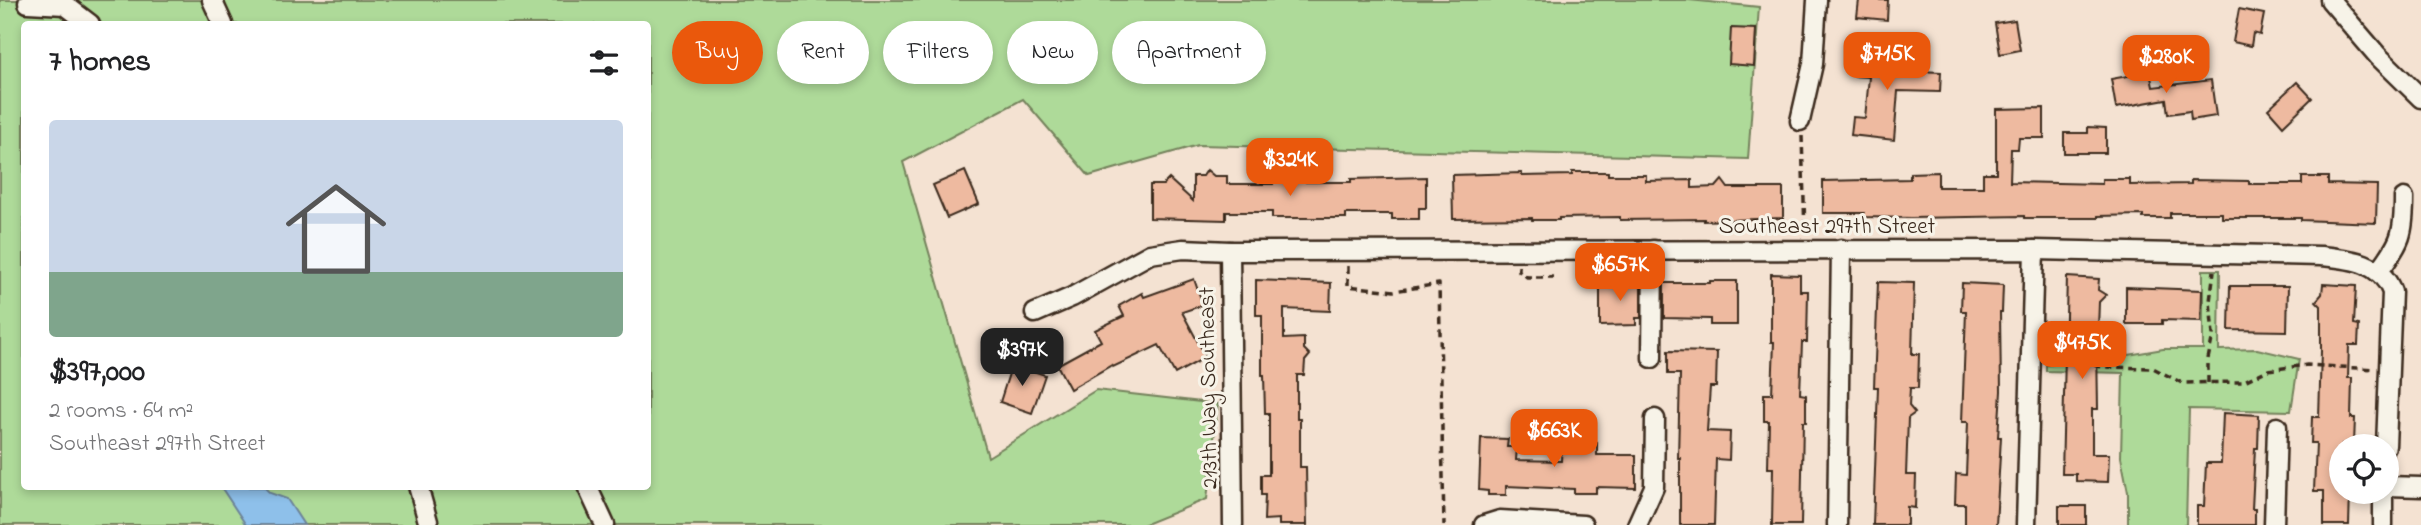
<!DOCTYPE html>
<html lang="en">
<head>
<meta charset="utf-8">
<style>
  :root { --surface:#fff; --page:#f6f6f6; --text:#202124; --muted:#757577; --line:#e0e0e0; --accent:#ea580c }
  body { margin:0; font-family:"Indie Flower",sans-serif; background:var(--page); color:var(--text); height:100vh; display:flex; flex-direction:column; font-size:26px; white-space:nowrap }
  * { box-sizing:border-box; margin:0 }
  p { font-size:23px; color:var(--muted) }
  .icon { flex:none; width:38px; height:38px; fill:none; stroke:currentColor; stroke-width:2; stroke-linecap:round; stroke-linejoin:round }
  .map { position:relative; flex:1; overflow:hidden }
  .details { position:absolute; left:21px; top:21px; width:630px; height:469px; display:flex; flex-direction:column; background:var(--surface); border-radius:7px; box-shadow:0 4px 10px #0003 }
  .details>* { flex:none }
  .top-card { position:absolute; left:672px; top:21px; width:665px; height:63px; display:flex; gap:14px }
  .tools { position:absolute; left:2329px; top:434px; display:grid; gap:14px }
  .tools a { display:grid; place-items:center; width:70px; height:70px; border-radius:50%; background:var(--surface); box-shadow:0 4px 10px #0003; font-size:35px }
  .price { position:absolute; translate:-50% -60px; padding:0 16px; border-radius:14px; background:var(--accent); color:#fff; font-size:23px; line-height:46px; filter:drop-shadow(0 2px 4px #0008) }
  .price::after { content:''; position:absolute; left:50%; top:42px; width:21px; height:16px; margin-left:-10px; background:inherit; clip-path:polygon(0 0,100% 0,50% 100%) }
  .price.on { background:#222; color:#fff }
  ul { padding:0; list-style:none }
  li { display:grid; align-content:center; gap:14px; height:371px; padding:0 28px }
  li+li { border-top:2px solid var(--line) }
  li span { display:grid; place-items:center; height:217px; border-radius:7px; color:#555 }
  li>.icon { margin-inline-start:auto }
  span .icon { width:126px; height:126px; fill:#fffc; stroke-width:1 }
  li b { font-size:30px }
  h2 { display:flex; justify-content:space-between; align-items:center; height:84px; padding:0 28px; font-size:30px }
  .tag { padding:0 24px; border-radius:32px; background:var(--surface); box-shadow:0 4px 10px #0003; font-size:24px; line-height:63px }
  .tag.on { background:var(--accent); color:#fff }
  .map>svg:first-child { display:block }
  .green { fill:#aeda99; stroke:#74825c; stroke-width:2; fill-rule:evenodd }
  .water { fill:#8ec0ea; stroke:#6d8498; stroke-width:2 }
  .building { fill:#eebaa0; stroke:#3b2a1e; stroke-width:2 }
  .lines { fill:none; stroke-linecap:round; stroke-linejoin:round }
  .minor-casing { stroke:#3b2a1e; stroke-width:23 }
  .path { stroke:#3b2a1e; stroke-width:3.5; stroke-dasharray:7 5; stroke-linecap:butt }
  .minor { stroke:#f7f3e8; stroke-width:18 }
  .labels { text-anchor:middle; stroke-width:6; stroke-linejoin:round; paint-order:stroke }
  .street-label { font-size:23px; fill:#3b2a1e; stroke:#f7f3e8 }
</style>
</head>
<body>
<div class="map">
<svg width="2421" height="525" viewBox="0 0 2421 525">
  <rect width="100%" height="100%" fill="#f4e2d2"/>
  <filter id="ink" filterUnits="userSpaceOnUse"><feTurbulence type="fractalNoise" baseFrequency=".0143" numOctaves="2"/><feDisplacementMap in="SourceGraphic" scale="14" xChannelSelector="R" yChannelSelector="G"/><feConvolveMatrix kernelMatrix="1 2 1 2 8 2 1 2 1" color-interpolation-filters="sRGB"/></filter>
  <g filter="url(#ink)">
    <g class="green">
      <path d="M0,0H1689L1759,7L1748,159L1198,145L1089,176L1023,99L903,162L988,457L1096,390L1218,404L1207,499L1143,525H0ZM24,24H648V486H24Z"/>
      <path d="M2203,270H2220L2219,350L2257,349L2299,359L2291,411L2189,409L2186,525H2128V492L2121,457L2123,373L2046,371V355L2123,356L2163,349H2203Z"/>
    </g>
    <path class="water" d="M221,487H264L270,493L287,499L304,525H246Z"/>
    <g class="building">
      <path d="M1859,0H1888L1887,20L1857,17Z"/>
      <path d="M2239,9L2264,14L2260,35L2253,33L2251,46L2233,42Z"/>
      <path d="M2015,20L2020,50L2000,54L1995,23Z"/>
      <path d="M1731,28L1756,29L1754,66L1729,64Z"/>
      <path d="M1873,46L1895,48L1893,70L1941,72L1940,92L1898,91L1894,140L1851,135L1853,117L1865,118L1869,77L1854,76L1856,58L1871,60Z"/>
      <path d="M2150,72L2153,87L2211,80L2216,116L2191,120L2190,111L2168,114L2166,99L2116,108L2111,79Z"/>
      <path d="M2297,82L2312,98L2283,126L2268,109Z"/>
      <path d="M2044,108V138H2019L2018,149H2011L2010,182L2102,184V179H2130V185L2191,184V180L2249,181V184H2302V177H2328V184L2377,185L2376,223L2301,220V218H2222V213H2170V218H2143V215L2098,216V218H2024V216L1911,218L1864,217V213H1823V181L1910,179V173L1938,172V187H1983V173H1996V109Z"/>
      <path d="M2088,127L2106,128V153H2064V133H2088Z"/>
      <path d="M1207,170L1214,176H1227V184H1273V173L1306,174V182H1351V179L1426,177V208H1419V219H1392V214H1346V218H1272V212H1226V220L1150,218V185H1163L1169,179L1193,201V176H1203Z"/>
      <path d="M965,171L979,204L947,218L933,185Z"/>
      <path d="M1572,172H1608V175H1646V181L1692,180V188L1716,187L1722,180L1728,188H1783V218L1704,221V219L1620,220V217L1559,218V220H1532V218L1453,219L1452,175L1522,173V176L1572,175Z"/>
      <path d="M1771,274L1800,275V291H1808L1807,342H1802L1800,394L1806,395V422H1803L1801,525H1772L1773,468H1768L1769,421H1764V394H1772L1774,342H1771Z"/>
      <path d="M2067,277L2099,279L2098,290L2106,295L2099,302L2098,329L2104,336L2097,344L2098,409H2092V454H2109L2108,482L2076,481V474H2062Z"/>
      <path d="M1194,279L1203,305L1182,312L1206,357L1175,374L1159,345L1113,367L1112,365L1070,389L1057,365L1101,341L1095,330L1124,316L1119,306L1142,293L1144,297Z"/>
      <path d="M1256,280L1331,283L1330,311L1284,309V339L1304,338V349L1310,355L1305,361L1304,375H1297V419H1300V467H1306L1307,525H1279V519L1264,520L1265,495H1261V475H1269V413H1265L1264,375H1262V315H1256Z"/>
      <path d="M1636,280V283H1641V318H1636V325L1600,326V281Z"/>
      <path d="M1710,281H1737V325H1710V319L1664,318V283H1710Z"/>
      <path d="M1878,282L1914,283L1912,354H1919L1918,388H1910L1909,406L1915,413L1908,418L1906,475H1916L1915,508L1907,507V525H1873L1878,387H1874Z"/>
      <path d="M1962,283L2003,285L2002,312H2000L2001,391L1998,437H2001L1996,525H1965V504H1955L1956,474L1966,475L1968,422H1962L1966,311H1961Z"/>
      <path d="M2323,284L2356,286L2354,324L2359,325L2358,345H2349L2348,378H2352L2351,418H2355L2354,444H2342V492H2350L2349,525H2324V491H2314L2316,443H2311L2312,417H2319L2321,351V306L2316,301L2322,294Z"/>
      <path d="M2230,286H2288L2287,331L2229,330Z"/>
      <path d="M2126,287L2202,290L2201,321L2162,320V324H2126Z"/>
      <path d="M1668,351L1717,352L1716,387H1710L1707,431L1730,432L1729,460L1716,459L1714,525H1680V458H1678L1680,374H1668Z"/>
      <path d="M1012,364L1045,375L1032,413L1000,402Z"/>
      <path d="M2223,413L2259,415L2258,448H2255L2252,509H2255V525H2197V506H2204L2206,463H2221Z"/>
      <path d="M1481,438L1508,439L1507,447H1517L1516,460L1561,461L1562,442L1597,443V455H1636V488L1596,487V493H1574V489L1506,486V495H1488V491L1479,490Z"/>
      <rect x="2059" y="506" width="27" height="19"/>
    </g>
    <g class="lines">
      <defs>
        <g id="minor">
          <path d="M212,0L223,24"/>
          <path d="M2330,0L2378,56L2421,98"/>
          <path d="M28,3L65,5L90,24"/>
          <path d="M1800,121L1813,64L1817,0"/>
          <path d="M1230,251L1233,525"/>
          <path d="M2379,271C2401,242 2404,234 2404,198"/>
          <path d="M1035,313L1072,297L1150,254L1183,249L1230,251L2034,250L2321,256C2349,259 2381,261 2392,292L2386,446"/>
          <path d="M1652,358L1653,250"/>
          <path d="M418,486L429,525"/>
          <path d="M587,486L605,525"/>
          <path d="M2387,486L2421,487"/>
          <path d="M1484,525L1500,520L1583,525"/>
          <path d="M1637,525L1654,487L1655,419"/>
          <path d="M1837,525L1841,249"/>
          <path d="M2026,525L2034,250"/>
          <path d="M2274,525L2277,427"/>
          <path d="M2383,525V492"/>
        </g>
      </defs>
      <use href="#minor" class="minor-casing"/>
      <g class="path">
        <path d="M1802,136L1805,233"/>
        <path d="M1348,266V286L1394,291L1439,284L1444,525"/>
        <path d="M1519,266V271L1527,277H1553"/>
        <path d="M2047,364L2074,361L2102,367L2153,368L2182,383L2242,382L2268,370L2307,365L2374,369"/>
        <path d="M2208,383V359L2213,335L2210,301L2214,271"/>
      </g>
      <use href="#minor" class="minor"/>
    </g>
  </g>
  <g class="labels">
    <g class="street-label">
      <text x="1827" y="233">Southeast 297th Street</text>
      <text transform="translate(1207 388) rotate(-91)" y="8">213th Way Southeast</text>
    </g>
  </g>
</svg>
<div class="tools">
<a><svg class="icon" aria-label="locate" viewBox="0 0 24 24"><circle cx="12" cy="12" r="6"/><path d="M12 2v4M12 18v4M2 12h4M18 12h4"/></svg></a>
</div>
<b class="price" style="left:1887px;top:92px">$715K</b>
<b class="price" style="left:2166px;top:95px">$280K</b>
<b class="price" style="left:1290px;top:198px">$324K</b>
<b class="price" style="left:1620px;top:303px">$657K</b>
<b class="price" style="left:2082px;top:381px">$475K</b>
<b class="price on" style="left:1022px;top:388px">$397K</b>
<b class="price" style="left:1554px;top:469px">$663K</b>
<div class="top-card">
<a class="tag on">Buy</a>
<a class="tag">Rent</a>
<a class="tag">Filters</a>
<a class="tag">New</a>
<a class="tag">Apartment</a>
</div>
<section class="details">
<h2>7 homes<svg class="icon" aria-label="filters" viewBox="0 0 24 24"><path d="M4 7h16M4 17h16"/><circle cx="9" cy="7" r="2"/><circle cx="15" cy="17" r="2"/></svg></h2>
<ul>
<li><span style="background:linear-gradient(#c9d6e8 70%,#7fa58c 0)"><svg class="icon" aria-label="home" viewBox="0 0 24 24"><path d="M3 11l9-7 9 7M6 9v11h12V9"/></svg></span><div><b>$397,000</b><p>2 rooms · 64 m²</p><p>Southeast 297th Street</p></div></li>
</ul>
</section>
</div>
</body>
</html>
